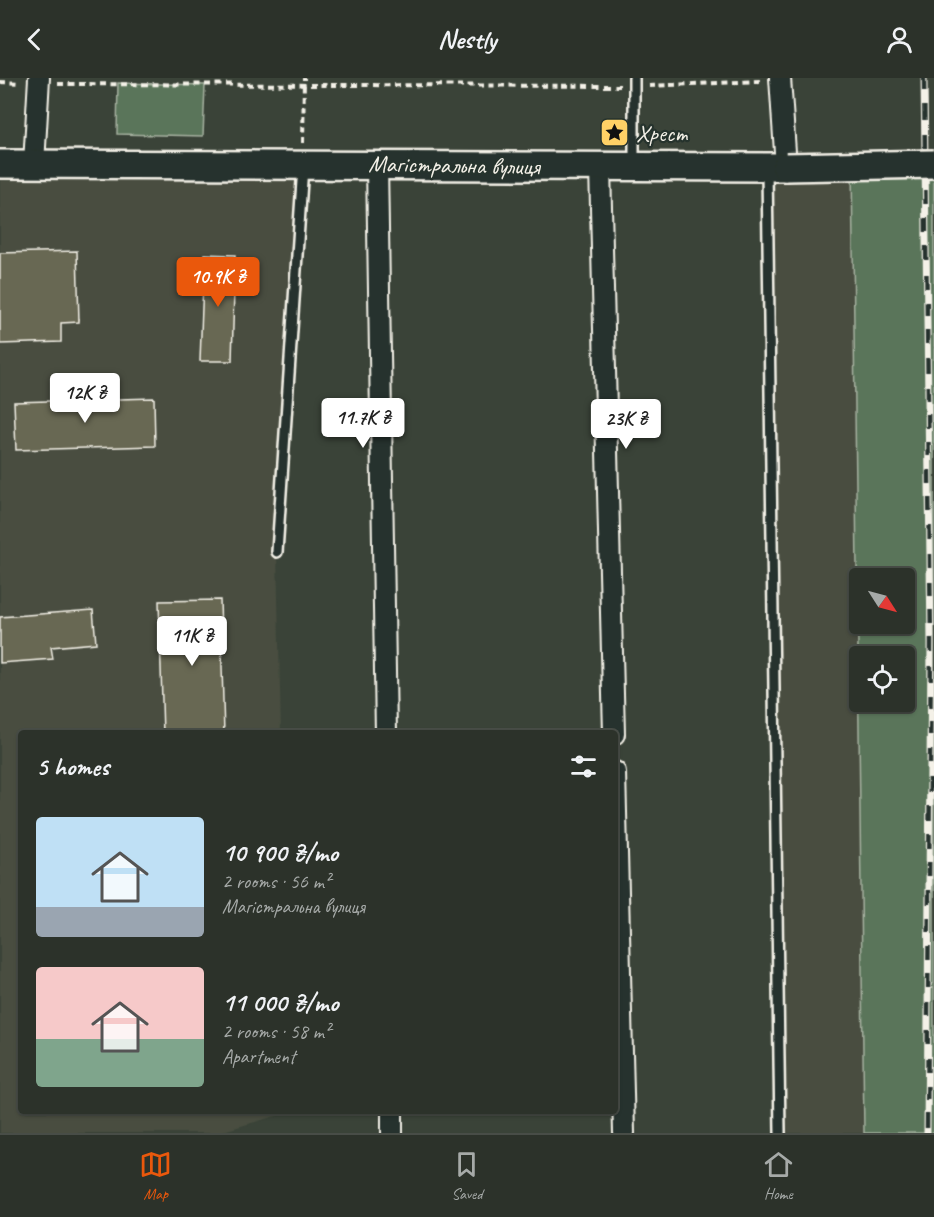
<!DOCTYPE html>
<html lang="en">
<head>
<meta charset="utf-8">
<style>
  :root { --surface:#2c322a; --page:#383e36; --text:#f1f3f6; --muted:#a6aaa8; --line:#484d47; --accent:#ea580c }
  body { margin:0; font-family:Caveat,sans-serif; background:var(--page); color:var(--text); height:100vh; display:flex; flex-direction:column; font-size:22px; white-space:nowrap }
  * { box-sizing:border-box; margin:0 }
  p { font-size:20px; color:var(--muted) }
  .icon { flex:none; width:33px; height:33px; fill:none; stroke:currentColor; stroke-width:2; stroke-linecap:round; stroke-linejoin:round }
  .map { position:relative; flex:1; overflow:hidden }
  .details { position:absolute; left:18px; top:652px; width:600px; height:384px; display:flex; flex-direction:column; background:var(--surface); border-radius:6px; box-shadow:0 2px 4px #0004,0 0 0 2px var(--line) }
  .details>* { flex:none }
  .needle { width:39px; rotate:126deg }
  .buttons { position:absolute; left:849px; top:490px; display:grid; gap:12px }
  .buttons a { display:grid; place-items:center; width:66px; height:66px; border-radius:6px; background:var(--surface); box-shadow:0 2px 4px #0004,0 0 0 2px var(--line); font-size:30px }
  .price { position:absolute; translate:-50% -51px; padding:0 14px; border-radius:6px; background:#fff; color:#222; font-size:20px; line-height:39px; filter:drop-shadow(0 2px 3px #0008) }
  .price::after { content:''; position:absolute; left:50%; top:36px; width:18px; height:14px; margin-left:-9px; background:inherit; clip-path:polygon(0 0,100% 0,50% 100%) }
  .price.selected { background:var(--accent); color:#fff }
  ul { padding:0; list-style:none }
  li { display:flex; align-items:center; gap:18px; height:150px; padding:0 18px }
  li span { display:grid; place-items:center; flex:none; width:168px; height:120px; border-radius:6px; color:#555 }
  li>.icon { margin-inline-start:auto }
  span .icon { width:72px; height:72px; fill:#fffc; stroke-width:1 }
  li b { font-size:26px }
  h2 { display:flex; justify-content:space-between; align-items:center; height:72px; padding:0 18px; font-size:26px }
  header { display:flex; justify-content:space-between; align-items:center; height:78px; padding:0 18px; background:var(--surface); font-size:27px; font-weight:700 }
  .tabs { display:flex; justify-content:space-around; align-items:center; height:84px; border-top:2px solid var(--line); background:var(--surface); font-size:16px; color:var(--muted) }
  .tabs a { display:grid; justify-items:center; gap:3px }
  .tabs .selected { color:var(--accent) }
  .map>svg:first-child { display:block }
  .built { fill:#484e40 }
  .green { fill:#5a745a; stroke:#a7b2a1; stroke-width:1.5; fill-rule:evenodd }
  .building { fill:#686752; stroke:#f4f1e8; stroke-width:1.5 }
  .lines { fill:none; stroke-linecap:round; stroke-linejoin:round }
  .service-casing { stroke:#f4f1e8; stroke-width:14 }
  .minor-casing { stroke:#f4f1e8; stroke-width:24 }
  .secondary-casing { stroke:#f4f1e8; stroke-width:32 }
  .path { stroke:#f4f1e8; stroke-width:4; stroke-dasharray:6 4.5; stroke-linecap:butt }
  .service { stroke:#26332d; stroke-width:9 }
  .minor { stroke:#26332d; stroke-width:20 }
  .secondary { stroke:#26332d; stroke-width:27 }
  .rail-casing { stroke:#f4f1e8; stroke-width:7 }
  .rail { stroke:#26332d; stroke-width:4.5; stroke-dasharray:14; stroke-linecap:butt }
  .secondary-bridge-casing { stroke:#f4f1e8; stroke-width:32; stroke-linecap:butt }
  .secondary-bridge { stroke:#26332d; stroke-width:27 }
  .labels { text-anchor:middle; stroke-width:4.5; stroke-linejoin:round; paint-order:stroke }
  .poi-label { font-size:24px; fill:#f4f1e8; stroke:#26332d; text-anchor:start }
  .street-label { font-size:24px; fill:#f4f1e8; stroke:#26332d }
</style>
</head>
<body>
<header><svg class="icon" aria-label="back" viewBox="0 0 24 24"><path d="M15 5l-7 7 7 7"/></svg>Nestly<svg class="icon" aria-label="person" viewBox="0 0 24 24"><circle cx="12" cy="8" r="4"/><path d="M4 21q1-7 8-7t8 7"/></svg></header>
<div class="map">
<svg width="934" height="1055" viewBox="0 0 934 1055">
  <rect width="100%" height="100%" fill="#3a4338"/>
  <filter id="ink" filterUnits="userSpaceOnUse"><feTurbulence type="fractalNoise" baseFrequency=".0167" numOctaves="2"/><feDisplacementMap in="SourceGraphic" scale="12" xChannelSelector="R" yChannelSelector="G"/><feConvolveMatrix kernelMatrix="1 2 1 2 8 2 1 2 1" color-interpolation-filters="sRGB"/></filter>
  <g filter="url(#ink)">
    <g class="built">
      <path d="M0,86H303L277,474L281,655L21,656V1034H290L216,1055H0Z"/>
      <path d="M852,88L864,1055H780L767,89Z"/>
    </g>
    <g class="green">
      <path d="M118,5L205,7L203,58L117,56Z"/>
      <path d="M934,87V1055H864L852,88ZM860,501H904V546H860ZM860,579H904V624H860Z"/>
    </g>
    <g class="building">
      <path d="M77,173L79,244L61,245V264L0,266V175Z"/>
      <path d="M204,176L235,177L232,283H200Z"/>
      <path d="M154,320L155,368L16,372L14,324Z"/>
      <path d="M220,522L224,656H163L159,523Z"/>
      <path d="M93,532L96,565L51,569L53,581L0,585V539Z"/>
    </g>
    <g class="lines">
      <defs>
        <g id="service">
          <path d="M634,0V86"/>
          <path d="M767,92L780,1055"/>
          <path d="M277,474L303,88"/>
        </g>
        <g id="minor">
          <path d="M780,0L786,89"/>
          <path d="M34,86L39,0"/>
          <path d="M377,86L386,656"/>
          <path d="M600,89L614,656"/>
          <path d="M615,694L624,1055"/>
          <path d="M392,1034V1055"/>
        </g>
        <path id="secondary" d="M0,86L786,89"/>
      </defs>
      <use href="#service" class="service-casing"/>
      <use href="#minor" class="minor-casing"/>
      <use href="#secondary" class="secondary-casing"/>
      <g class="path">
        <path d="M0,4L20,5"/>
        <path d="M58,6L620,8"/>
        <path d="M649,8L761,3"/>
        <path d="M303,65L304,0"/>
      </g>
      <use href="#service" class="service"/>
      <use href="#minor" class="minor"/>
      <use href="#secondary" class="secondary"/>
      <defs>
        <path id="rail" d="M924,0L931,565L927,1055"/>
      </defs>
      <use href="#rail" class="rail-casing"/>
      <use href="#rail" class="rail"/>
      <defs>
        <path id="secondary-bridge" d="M786,89L934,86"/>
      </defs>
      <use href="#secondary-bridge" class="secondary-bridge-casing"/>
      <use href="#secondary-bridge" class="secondary-bridge"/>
    </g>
  </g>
  <defs>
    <symbol id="sight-square" viewBox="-11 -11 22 22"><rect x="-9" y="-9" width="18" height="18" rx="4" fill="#ffd166" stroke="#26332d"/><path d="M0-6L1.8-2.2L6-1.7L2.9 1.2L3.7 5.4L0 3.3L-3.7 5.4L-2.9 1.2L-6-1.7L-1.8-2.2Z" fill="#111"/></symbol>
  </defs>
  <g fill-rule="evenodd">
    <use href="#sight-square" x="598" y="38" width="33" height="33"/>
  </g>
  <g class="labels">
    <g class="poi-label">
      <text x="636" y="63">Хрест</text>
    </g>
    <g class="street-label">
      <text transform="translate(454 87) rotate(1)" y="8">Магістральна вулиця</text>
    </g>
  </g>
</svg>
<div class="buttons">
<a><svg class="needle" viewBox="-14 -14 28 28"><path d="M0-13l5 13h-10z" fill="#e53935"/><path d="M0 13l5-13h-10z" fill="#a6aaa8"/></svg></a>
<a><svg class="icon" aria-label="locate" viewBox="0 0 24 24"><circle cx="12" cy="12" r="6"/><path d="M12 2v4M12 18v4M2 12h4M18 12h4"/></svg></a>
</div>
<b class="price selected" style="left:218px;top:230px">10.9K ₴</b>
<b class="price" style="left:85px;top:346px">12K ₴</b>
<b class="price" style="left:363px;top:371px">11.7K ₴</b>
<b class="price" style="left:626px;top:372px">23K ₴</b>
<b class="price" style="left:192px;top:589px">11K ₴</b>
<section class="details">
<h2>5 homes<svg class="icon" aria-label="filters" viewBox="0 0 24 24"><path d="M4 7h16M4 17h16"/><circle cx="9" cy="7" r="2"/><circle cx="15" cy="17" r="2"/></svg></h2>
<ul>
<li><span style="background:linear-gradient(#bfe0f5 75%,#9aa5b1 0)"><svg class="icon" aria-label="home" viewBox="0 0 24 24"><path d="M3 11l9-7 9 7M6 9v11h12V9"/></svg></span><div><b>10 900 ₴/mo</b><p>2 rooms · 56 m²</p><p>Магістральна вулиця</p></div></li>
<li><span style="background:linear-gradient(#f6c9c9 60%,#7fa58c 0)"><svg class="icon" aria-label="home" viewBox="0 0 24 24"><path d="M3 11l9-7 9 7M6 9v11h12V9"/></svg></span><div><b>11 000 ₴/mo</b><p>2 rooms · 58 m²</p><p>Apartment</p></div></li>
</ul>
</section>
</div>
<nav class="tabs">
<a class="selected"><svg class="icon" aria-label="map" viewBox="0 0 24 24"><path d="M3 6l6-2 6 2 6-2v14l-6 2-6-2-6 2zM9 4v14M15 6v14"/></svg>Map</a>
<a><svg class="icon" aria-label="saved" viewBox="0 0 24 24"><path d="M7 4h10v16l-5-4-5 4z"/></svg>Saved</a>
<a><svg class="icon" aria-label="home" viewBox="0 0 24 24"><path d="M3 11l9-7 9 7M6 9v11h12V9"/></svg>Home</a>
</nav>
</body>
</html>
